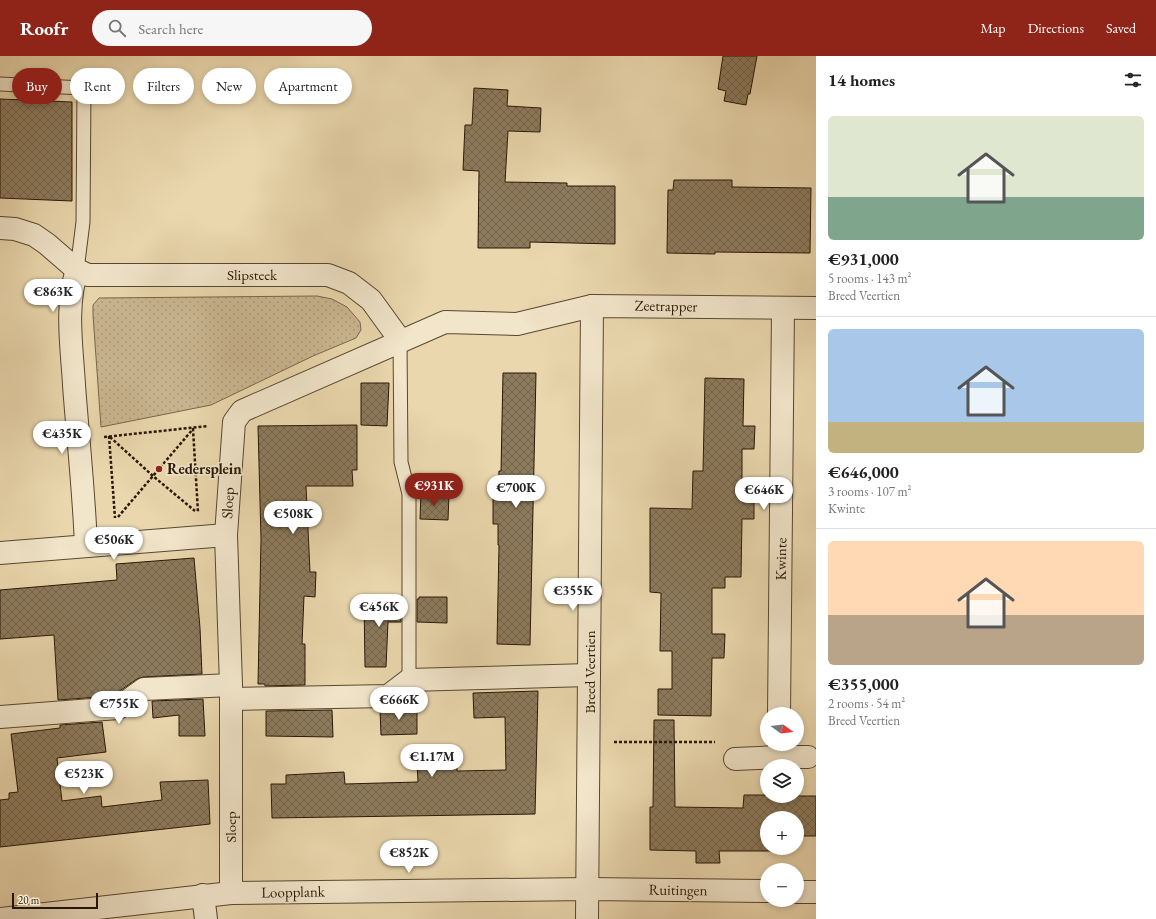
<!DOCTYPE html>
<html lang="en">
<head>
<meta charset="utf-8">
<style>
  :root { --surface:#fff; --page:#f6f6f6; --text:#222; --muted:#767676; --line:#e0e0e0; --accent:#8f2418 }
  body { margin:0; font-family:"EB Garamond",serif; background:var(--page); color:var(--text); height:100vh; display:flex; flex-direction:column; font-size:15px; white-space:nowrap }
  * { box-sizing:border-box; margin:0 }
  p { font-size:13px; color:var(--muted) }
  .icon { flex:none; width:22px; height:22px; fill:none; stroke:currentColor; stroke-width:2; stroke-linecap:round; stroke-linejoin:round }
  .map { position:relative; flex:1; overflow:hidden }
  .details { display:flex; flex-direction:column; background:var(--surface); width:340px }
  .details>* { flex:none }
  .hud { position:absolute; left:12px; top:12px; width:380px; height:36px; display:flex; gap:8px }
  .needle { width:26px; rotate:105deg }
  .buttons { position:absolute; left:760px; top:651px; display:grid; gap:8px }
  .buttons a { display:grid; place-items:center; width:44px; height:44px; border-radius:50%; background:var(--surface); box-shadow:0 2px 6px #0003; font-size:20px }
  .scale { position:absolute; left:12px; bottom:10px; width:86px; box-sizing:border-box; padding-left:4px; border:2px solid #291706; border-top:0; font-size:11px; line-height:14px; white-space:nowrap; color:#291706; -webkit-text-stroke:3px #f1e5ca; paint-order:stroke }
  .price { position:absolute; translate:-50% -34px; padding:0 9px; border-radius:14px; background:#fff; color:#222; font-size:13px; line-height:26px; filter:drop-shadow(0 1px 2px #0008) }
  .price::after { content:''; position:absolute; left:50%; top:24px; width:12px; height:9px; margin-left:-6px; background:inherit; clip-path:polygon(0 0,100% 0,50% 100%) }
  .price.on { background:var(--accent); color:#fff }
  ul { padding:0; list-style:none }
  li { display:grid; align-content:center; gap:8px; height:212px; padding:0 12px }
  li+li { border-top:1px solid var(--line) }
  li span { display:grid; place-items:center; height:124px; border-radius:6px; color:#555 }
  li>.icon { margin-inline-start:auto }
  span .icon { width:72px; height:72px; fill:#fffc; stroke-width:1 }
  li b { font-size:17px }
  h2 { display:flex; justify-content:space-between; align-items:center; height:48px; padding:0 12px; font-size:17px }
  .pill { padding:0 14px; border-radius:18px; background:var(--surface); box-shadow:0 2px 6px #0003; font-size:14px; line-height:36px }
  .pill.on { background:var(--accent); color:#fff }
  header { display:flex; align-items:center; gap:24px; box-sizing:border-box; height:56px; padding:0 20px; background:var(--accent); color:#fff }
  header strong { font-size:19px }
  nav { display:flex; gap:22px; margin-inline-start:auto; font-size:14px }
  .search { width:280px; height:36px; background:var(--page); display:flex; align-items:center; gap:10px; box-sizing:border-box; padding:0 14px; border-radius:22px; color:var(--muted); font-size:15px }
  main { display:flex; flex:1; min-height:0 }
  .map>svg:first-child { display:block }
  .park { fill:url(#park-dots); stroke:#79664c }
  .building { fill:url(#building-cross-hatch); stroke:#291706 }
  .lines { fill:none; stroke-linecap:round; stroke-linejoin:round }
  .service-casing { stroke:#594730; stroke-width:15 }
  .minor-casing { stroke:#594730; stroke-width:24 }
  .path { stroke:#291706; stroke-width:2.5; stroke-dasharray:3 2; stroke-linecap:butt }
  .service { stroke:#f1e5ca; stroke-width:13 }
  .minor { stroke:#f1e5ca; stroke-width:22 }
  .poi-dot { fill:#8f2418; stroke:#f1e5ca; stroke-width:1.5 }
  .labels { text-anchor:middle; stroke-width:3.5; stroke-linejoin:round; paint-order:stroke }
  .street-label { font-size:15px; fill:#291706; stroke:#f1e5ca }
  .poi-label { font-size:15px; font-weight:bold; fill:#291706; stroke:#f1e5ca; text-anchor:start }
</style>
</head>
<body>
<header>
<strong>Roofr</strong>
<div class="search"><svg class="icon" aria-label="search" viewBox="0 0 24 24"><circle cx="10" cy="10" r="6"/><path d="M15 15l6 6"/></svg>Search here</div>
<nav><a>Map</a><a>Directions</a><a>Saved</a></nav>
</header>
<main>
<div class="map">
<svg width="816" height="863" viewBox="0 0 816 863">
  <defs>
    <pattern id="park-dots" width="8" height="8" patternUnits="userSpaceOnUse"><rect width="8" height="8" fill="#c9b691"/><path d="M2 2h.1M6 6h.1" fill="none" stroke="#ad9c7c" stroke-width="1.8" stroke-linecap="round"/></pattern>
    <pattern id="building-cross-hatch" width="8" height="8" patternUnits="userSpaceOnUse"><rect width="8" height="8" fill="#8d7b5d"/><path d="M0 0l8 8M0 8l8-8" fill="none" stroke="#73644b"/></pattern>
  </defs>
  <rect width="100%" height="100%" fill="#ead7ad"/>
  <filter id="stains"><feTurbulence type="fractalNoise" baseFrequency=".005" numOctaves="4"/><feColorMatrix values="0 0 0 0 .2 0 0 0 0 .09 0 0 0 0 .02 0 0 0 .5 -.17"/></filter>
  <radialGradient id="worn" r=".72"><stop offset=".6" stop-color="#630" stop-opacity="0"/><stop offset="1" stop-color="#630" stop-opacity=".3"/></radialGradient>
  <path class="park" d="M317,240L332,243L347,251L360,266L361,274L356,282L313,300L211,349L101,371L93,259V249L99,242Z"/>
  <g class="building">
    <path d="M723,0H757L750,38H748L746,49L724,45L726,35L718,33Z"/>
    <path d="M474,32L508,34L507,50L541,52L540,76L508,75L505,126L567,127V130H615V188L530,186V192H478L479,115L463,114L465,69H472Z"/>
    <path d="M0,43L72,46V145L0,142Z"/>
    <path d="M674,124H732V131L811,132L810,197L715,196V198L667,197L668,134H673Z"/>
    <path d="M503,317H536L530,589L497,588L499,489H498V468H493V437H498L499,415H501Z"/>
    <path d="M705,322L744,323L743,370H755L754,393H742V440H754V463H742L741,521H725V532H712V578H725L724,602H712L711,660L658,659V633H672V595H660L661,537L650,536V452L692,453L693,415H703Z"/>
    <path d="M361,327H389L387,370L361,369Z"/>
    <path d="M357,369V414H352L353,430H306L310,516H316L315,541L304,540L302,588H305V629L265,630V628H258L261,483L258,370Z"/>
    <path d="M421,437L449,439L448,464L420,463Z"/>
    <path d="M194,502L200,572L202,618L143,621L137,623L118,636L99,638V641L58,644L54,579L0,583V534L117,524L116,508Z"/>
    <path d="M419,541H447V567L417,566V543H419Z"/>
    <path d="M364,542H401V566H388L386,611H365Z"/>
    <path d="M538,635L535,758L272,762L271,728H286V719L344,716L345,728L418,726L417,705L457,704V715L506,714L505,661L474,662L473,637Z"/>
    <path d="M203,643L205,680H179V659L153,662L152,645Z"/>
    <path d="M417,652V678L381,679L380,653Z"/>
    <path d="M332,654L333,681L266,680V655Z"/>
    <path d="M654,664H674L675,751L743,752L744,739H767V740H816V780H797V762H767V792L789,793H778V795H719L720,807H696V795L650,794V751H653Z"/>
    <path d="M102,666L106,696L57,702L62,745L101,740L102,751L162,744L160,726L208,724L210,768L0,791V744L9,743V737L18,736L11,678L60,672V669Z"/>
  </g>
  <g class="lines">
    <defs>
      <g id="service">
        <path d="M0,28L84,32L83,166L77,214"/>
        <path d="M400,284L401,406L409,438V624"/>
      </g>
      <g id="minor">
        <path d="M0,172L15,173L34,179L47,188L77,214L88,219H328L349,227L371,244L400,284"/>
        <path d="M77,214C65,251 72,292 74,329C78,383 84,437 86,490"/>
        <path d="M0,497L226,479"/>
        <path d="M231,643L388,640L409,624L589,619"/>
        <path d="M779,658L783,252"/>
        <path d="M0,661L118,652L144,633L231,629"/>
        <path d="M779,688V701H808"/>
        <path d="M735,703L779,701"/>
        <path d="M797,836H816"/>
        <path d="M231,837V629L226,479L234,366L242,355L445,266L517,268L592,250L816,252"/>
        <path d="M203,839L206,863"/>
        <path d="M0,863L231,837L588,833L767,835"/>
        <path d="M587,863L592,250"/>
      </g>
    </defs>
    <use href="#service" class="service-casing"/>
    <use href="#minor" class="minor-casing"/>
    <g class="path">
      <path d="M109,380L115,462"/>
      <path d="M104,381L208,370"/>
      <path d="M110,381L153,420L195,455"/>
      <path d="M118,461L193,373L198,456"/>
      <path d="M614,686H715"/>
    </g>
    <use href="#service" class="service"/>
    <use href="#minor" class="minor"/>
  </g>
  <circle class="poi-dot" cx="159" cy="413" r="4"/>
  <g class="labels">
    <g class="street-label">
      <text x="252" y="224">Slipsteek</text>
      <text transform="translate(666 250) rotate(1)" y="5">Zeetrapper</text>
      <text transform="translate(228 447) rotate(-86)" y="5">Sloep</text>
      <text transform="translate(781 503) rotate(-89)" y="5">Kwinte</text>
      <text transform="translate(590 616) rotate(-90)" y="5">Breed Veertien</text>
      <text transform="translate(231 771) rotate(-90)" y="5">Sloep</text>
      <text transform="translate(678 834) rotate(1)" y="5">Ruitingen</text>
      <text transform="translate(293 836) rotate(-1)" y="5">Loopplank</text>
    </g>
    <g class="poi-label">
      <text x="167" y="418">Redersplein</text>
    </g>
  </g>
  <rect width="100%" height="100%" filter="url(#stains)"/>
  <rect width="100%" height="100%" fill="url(#worn)"/>
</svg>
<div class="buttons">
<a><svg class="needle" viewBox="-14 -14 28 28"><path d="M0-13l5 13h-10z" fill="#e53935"/><path d="M0 13l5-13h-10z" fill="#767676"/></svg></a>
<a><svg class="icon" aria-label="layers" viewBox="0 0 24 24"><path d="M12 4l9 5-9 5-9-5zM3 14l9 5 9-5"/></svg></a>
<a>+</a>
<a>−</a>
</div>
<div class="scale">20 m</div>
<b class="price" style="left:53px;top:257px">€863K</b>
<b class="price" style="left:62px;top:399px">€435K</b>
<b class="price on" style="left:434px;top:451px">€931K</b>
<b class="price" style="left:516px;top:453px">€700K</b>
<b class="price" style="left:764px;top:455px">€646K</b>
<b class="price" style="left:293px;top:479px">€508K</b>
<b class="price" style="left:114px;top:505px">€506K</b>
<b class="price" style="left:573px;top:556px">€355K</b>
<b class="price" style="left:379px;top:572px">€456K</b>
<b class="price" style="left:399px;top:665px">€666K</b>
<b class="price" style="left:119px;top:669px">€755K</b>
<b class="price" style="left:432px;top:722px">€1.17M</b>
<b class="price" style="left:84px;top:739px">€523K</b>
<b class="price" style="left:409px;top:818px">€852K</b>
<div class="hud">
<a class="pill on">Buy</a>
<a class="pill">Rent</a>
<a class="pill">Filters</a>
<a class="pill">New</a>
<a class="pill">Apartment</a>
</div>
</div>
<section class="details">
<h2>14 homes<svg class="icon" aria-label="filters" viewBox="0 0 24 24"><path d="M4 7h16M4 17h16"/><circle cx="9" cy="7" r="2"/><circle cx="15" cy="17" r="2"/></svg></h2>
<ul>
<li><span style="background:linear-gradient(#dfe7d0 65%,#7fa58c 0)"><svg class="icon" aria-label="home" viewBox="0 0 24 24"><path d="M3 11l9-7 9 7M6 9v11h12V9"/></svg></span><div><b>€931,000</b><p>5 rooms · 143 m²</p><p>Breed Veertien</p></div></li>
<li><span style="background:linear-gradient(#a9c7e8 75%,#c2b280 0)"><svg class="icon" aria-label="home" viewBox="0 0 24 24"><path d="M3 11l9-7 9 7M6 9v11h12V9"/></svg></span><div><b>€646,000</b><p>3 rooms · 107 m²</p><p>Kwinte</p></div></li>
<li><span style="background:linear-gradient(#ffd9b3 60%,#b9a48a 0)"><svg class="icon" aria-label="home" viewBox="0 0 24 24"><path d="M3 11l9-7 9 7M6 9v11h12V9"/></svg></span><div><b>€355,000</b><p>2 rooms · 54 m²</p><p>Breed Veertien</p></div></li>
</ul>
</section>
</main>
</body>
</html>
